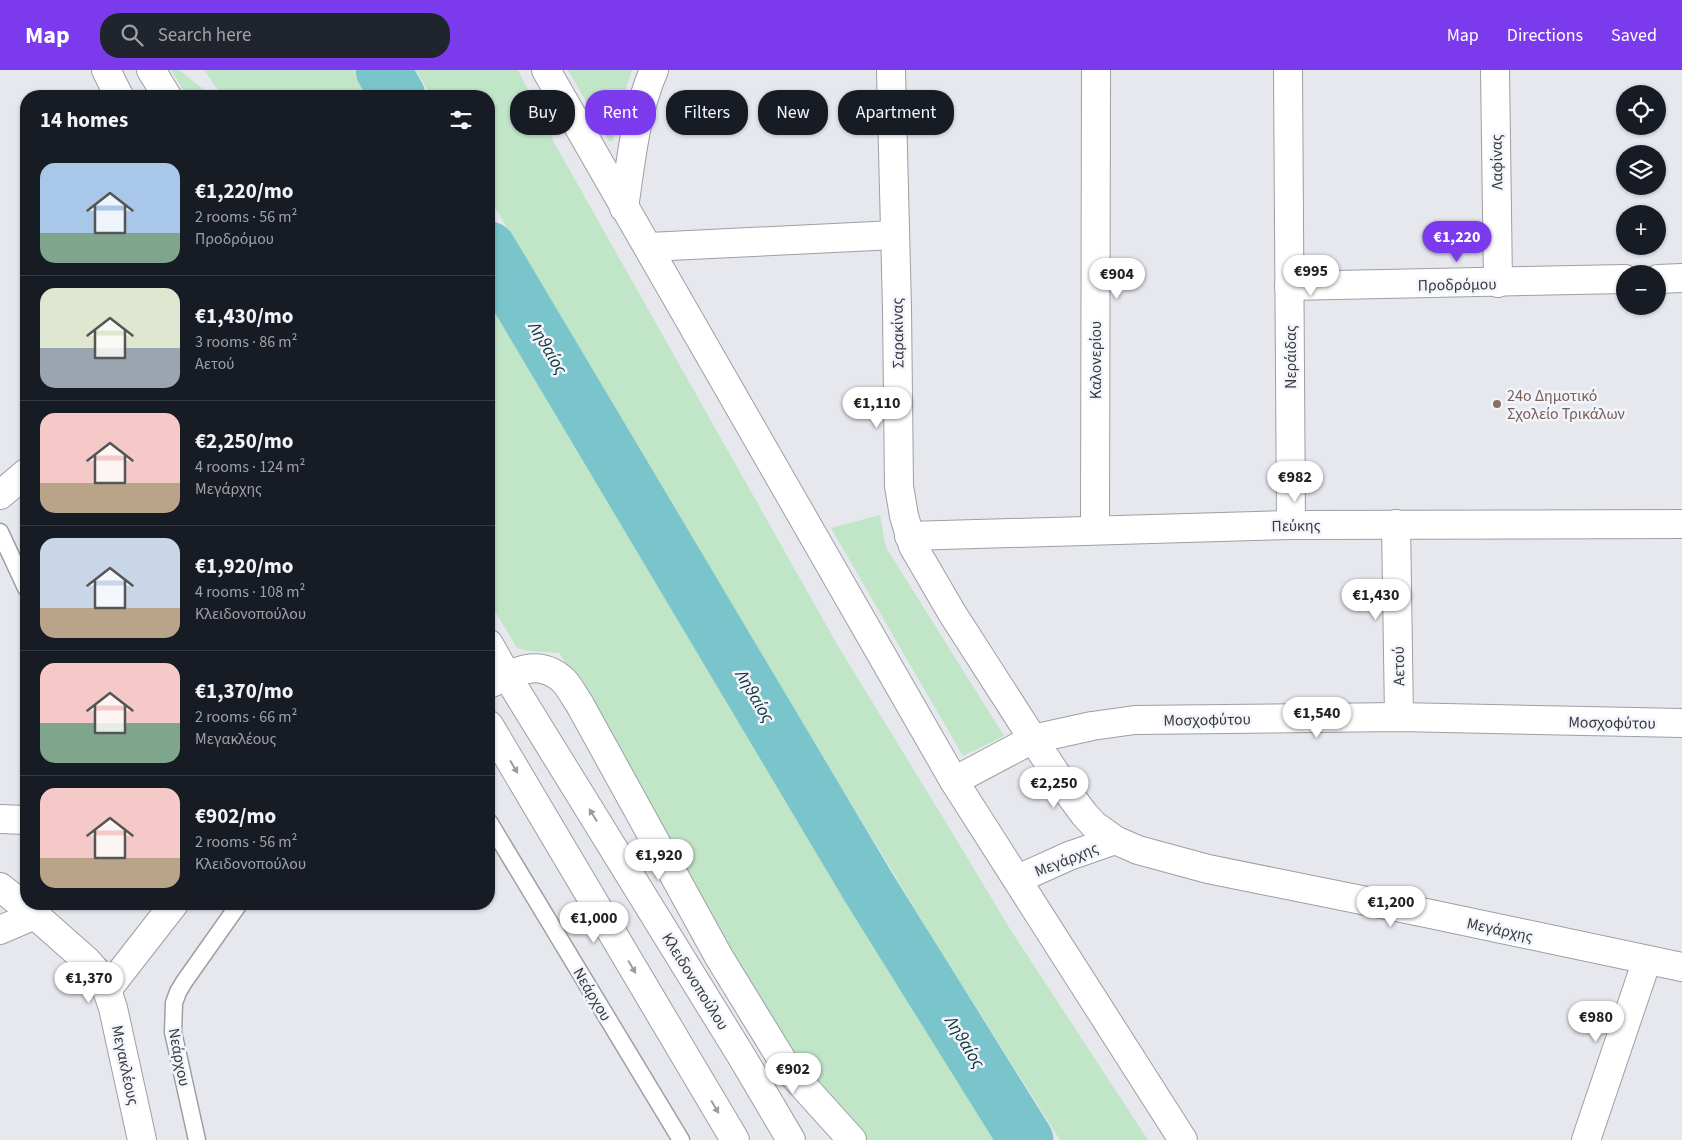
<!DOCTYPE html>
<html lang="en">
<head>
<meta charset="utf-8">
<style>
  :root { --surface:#171b24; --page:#20242c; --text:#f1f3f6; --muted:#9ea1a6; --line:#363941; --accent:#7c3aed }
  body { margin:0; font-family:"Source Sans 3",sans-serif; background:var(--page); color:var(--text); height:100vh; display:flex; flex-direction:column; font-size:19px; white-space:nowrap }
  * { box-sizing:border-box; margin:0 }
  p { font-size:16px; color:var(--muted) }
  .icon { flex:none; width:28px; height:28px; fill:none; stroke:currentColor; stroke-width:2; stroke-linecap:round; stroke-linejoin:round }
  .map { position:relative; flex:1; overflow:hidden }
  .panel { position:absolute; left:20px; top:20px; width:475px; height:820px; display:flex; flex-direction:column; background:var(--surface); border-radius:20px; box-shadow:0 1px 4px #0004 }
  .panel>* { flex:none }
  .top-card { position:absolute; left:510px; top:20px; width:475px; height:45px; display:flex; gap:10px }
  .tools { position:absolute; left:1616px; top:15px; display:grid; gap:10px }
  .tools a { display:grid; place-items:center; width:50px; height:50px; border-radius:50%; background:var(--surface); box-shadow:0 1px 4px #0004; font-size:25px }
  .price { position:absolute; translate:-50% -42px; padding:0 11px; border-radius:18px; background:#fff; color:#222; font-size:16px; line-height:32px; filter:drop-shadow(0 1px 2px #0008) }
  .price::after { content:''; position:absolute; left:50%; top:30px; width:15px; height:11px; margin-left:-8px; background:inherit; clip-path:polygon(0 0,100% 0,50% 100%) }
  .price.current { background:var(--accent); color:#fff }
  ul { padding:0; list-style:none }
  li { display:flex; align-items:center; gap:15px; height:125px; padding:0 20px }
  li+li { border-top:1px solid var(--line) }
  li span { display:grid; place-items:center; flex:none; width:140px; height:100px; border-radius:15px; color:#555 }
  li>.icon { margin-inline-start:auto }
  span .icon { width:60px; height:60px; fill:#fffc; stroke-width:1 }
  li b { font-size:21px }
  h2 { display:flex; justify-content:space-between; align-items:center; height:60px; padding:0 20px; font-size:21px }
  .chip { padding:0 18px; border-radius:20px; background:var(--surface); box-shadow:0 1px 4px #0004; font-size:18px; line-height:45px }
  .chip.current { background:var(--accent); color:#fff }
  header { display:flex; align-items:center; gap:30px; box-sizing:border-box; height:70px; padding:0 25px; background:var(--accent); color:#fff }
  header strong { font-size:24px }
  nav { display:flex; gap:28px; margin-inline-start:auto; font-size:18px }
  .search { width:350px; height:45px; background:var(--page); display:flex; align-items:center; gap:12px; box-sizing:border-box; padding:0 18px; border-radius:20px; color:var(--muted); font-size:19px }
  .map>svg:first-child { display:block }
  .green { fill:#c0e5c7 }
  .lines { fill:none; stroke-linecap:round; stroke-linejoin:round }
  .river { stroke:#7ac5cc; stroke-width:55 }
  .service-casing { stroke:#9d9fa5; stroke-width:19 }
  .minor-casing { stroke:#9d9fa5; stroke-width:30 }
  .tertiary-casing { stroke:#9d9fa5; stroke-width:30 }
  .service { stroke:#fff; stroke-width:16 }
  .minor { stroke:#fff; stroke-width:28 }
  .tertiary { stroke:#fff; stroke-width:28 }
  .oneway { fill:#9c9c9e }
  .education-dot { fill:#8d6e63; stroke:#f3f5fc; stroke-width:2 }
  .labels { text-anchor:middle; stroke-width:5; stroke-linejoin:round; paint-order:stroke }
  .street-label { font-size:16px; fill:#3a3a3d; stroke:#f3f5fc }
  .education-label { font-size:16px; fill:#785e54; stroke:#f3f5fc; text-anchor:start }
  .water-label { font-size:18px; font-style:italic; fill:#0c3235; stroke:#f3f5fc }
</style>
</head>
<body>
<header>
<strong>Map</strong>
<div class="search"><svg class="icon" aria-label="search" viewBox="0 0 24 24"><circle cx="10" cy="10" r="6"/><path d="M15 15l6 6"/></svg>Search here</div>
<nav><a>Map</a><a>Directions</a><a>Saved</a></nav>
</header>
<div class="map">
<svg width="1682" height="1070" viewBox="0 0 1682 1070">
  <rect width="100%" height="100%" fill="#e6e8ee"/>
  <g class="green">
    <path d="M171,0H179L212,26H187Z"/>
    <path d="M204,0H353L368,26H222Z"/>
    <path d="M416,0H518L556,76L838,576L950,759L1010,859L1148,1070H1060L942,883L655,411L489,127V26H431Z"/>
    <path d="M568,0H632L620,36L613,70L611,72L609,71Z"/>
    <path d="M489,225L934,967L998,1070H862L792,986L600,644L559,583L528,581L517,578L489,531Z"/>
    <path d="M880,445L884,468L887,479L1004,666L963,686L831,458Z"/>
  </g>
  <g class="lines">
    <g class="river">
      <path d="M383,0L398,26"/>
      <path d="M489,179L869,818L1026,1070"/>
    </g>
    <defs>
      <g id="service">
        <path d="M0,462L26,518"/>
        <path d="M489,752L681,1070"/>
        <path d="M197,1070L173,962L174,933L178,922L184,912L239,834"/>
      </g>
      <g id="minor">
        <path d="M546,0L954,711L1183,1070"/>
        <path d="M891,0L897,239L899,416L904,446L913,476L952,543L1033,669L1070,725L1084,744L1094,755L1115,770L1138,780L1208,799L1426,843L1682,897"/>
        <path d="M1288,0L1291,455"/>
        <path d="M1495,0L1498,213"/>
        <path d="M624,138C631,91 635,44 654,0"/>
        <path d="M649,177L895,165"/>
        <path d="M1658,209L1682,208"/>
        <path d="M1289,216L1625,209"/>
        <path d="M0,425L26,403"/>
        <path d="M1396,454L1399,647"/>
        <path d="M1095,459L1096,0"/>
        <path d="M909,466L1291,455L1682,454"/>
        <path d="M489,614C515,603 537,587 563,610C569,616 574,626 579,633L719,887L787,998L852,1070"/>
        <path d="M954,711L1033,669L1092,656L1135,650L1399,647L1682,653"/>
        <path d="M0,749L26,750"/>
        <path d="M1018,809L1069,786L1115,770"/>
        <path d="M0,817L35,845L87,891L95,900L107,920L113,938L142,1070"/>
        <path d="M0,860L35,845"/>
        <path d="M107,920L174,834"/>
        <path d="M1586,1070L1647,890"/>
      </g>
      <g id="tertiary">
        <path d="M106,0L119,26"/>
        <path d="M151,0L167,26"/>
        <path d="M489,574L507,606L742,987L791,1070"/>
        <path d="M489,655L735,1070"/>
      </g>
    </defs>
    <use href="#service" class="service-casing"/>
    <use href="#minor" class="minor-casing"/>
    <use href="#tertiary" class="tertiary-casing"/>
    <use href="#service" class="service"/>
    <use href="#minor" class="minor"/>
    <use href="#tertiary" class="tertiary"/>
  </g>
  <defs><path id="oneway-solid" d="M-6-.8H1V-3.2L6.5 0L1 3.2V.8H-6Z" transform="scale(1.25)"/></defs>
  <g class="oneway">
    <use href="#oneway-solid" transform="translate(514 697) rotate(59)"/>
    <use href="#oneway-solid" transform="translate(593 745) rotate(-122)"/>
    <use href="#oneway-solid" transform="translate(632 897) rotate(59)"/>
    <use href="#oneway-solid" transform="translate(715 1037) rotate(59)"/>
  </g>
  <circle class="education-dot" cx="1497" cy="334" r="5"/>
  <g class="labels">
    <g class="street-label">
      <text transform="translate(1496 92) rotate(-91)" y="6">Λαφίνας</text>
      <text transform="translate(1457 214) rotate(-1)" y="6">Προδρόμου</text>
      <text transform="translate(897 263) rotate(-91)" y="6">Σαρακίνας</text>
      <text transform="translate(1290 287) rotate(-90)" y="6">Νεράιδας</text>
      <text transform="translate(1095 290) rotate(-90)" y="6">Καλονερίου</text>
      <text transform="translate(1296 455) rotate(-1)" y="6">Πεύκης</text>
      <text transform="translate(1398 596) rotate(-91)" y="6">Αετού</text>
      <text transform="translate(1207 649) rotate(-1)" y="6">Μοσχοφύτου</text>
      <text transform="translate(1612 652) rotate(1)" y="6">Μοσχοφύτου</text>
      <text transform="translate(1066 789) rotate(-22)" y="6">Μεγάρχης</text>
      <text transform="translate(1500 859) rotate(12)" y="6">Μεγάρχης</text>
      <text transform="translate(696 911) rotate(58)" y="6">Κλειδονοπούλου</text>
      <text transform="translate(593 924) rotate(59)" y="6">Νεάρχου</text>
      <text transform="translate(180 987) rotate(79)" y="6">Νεάρχου</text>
      <text transform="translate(126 995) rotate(78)" y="6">Μεγακλέους</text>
    </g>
    <g class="education-label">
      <text x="1507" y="331">24ο Δημοτικό<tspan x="1507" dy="18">Σχολείο Τρικάλων</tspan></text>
    </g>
    <g class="water-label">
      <text transform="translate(548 278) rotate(59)" y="6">Ληθαίος</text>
      <text transform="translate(755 626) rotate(59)" y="6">Ληθαίος</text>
      <text transform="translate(965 972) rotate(58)" y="6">Ληθαίος</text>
    </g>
  </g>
</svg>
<div class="tools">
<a><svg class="icon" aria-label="locate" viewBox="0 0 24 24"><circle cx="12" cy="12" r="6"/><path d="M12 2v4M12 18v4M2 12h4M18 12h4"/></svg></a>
<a><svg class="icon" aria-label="layers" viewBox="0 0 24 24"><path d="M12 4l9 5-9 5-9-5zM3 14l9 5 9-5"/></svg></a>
<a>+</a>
<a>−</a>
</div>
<b class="price current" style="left:1457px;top:193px">€1,220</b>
<b class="price" style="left:1311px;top:227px">€995</b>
<b class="price" style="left:1117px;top:230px">€904</b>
<b class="price" style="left:877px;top:359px">€1,110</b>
<b class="price" style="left:1295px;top:433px">€982</b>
<b class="price" style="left:1376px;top:551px">€1,430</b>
<b class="price" style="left:1317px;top:669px">€1,540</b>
<b class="price" style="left:1054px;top:739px">€2,250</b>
<b class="price" style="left:659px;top:811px">€1,920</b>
<b class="price" style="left:1391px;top:858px">€1,200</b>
<b class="price" style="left:594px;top:874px">€1,000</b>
<b class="price" style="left:89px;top:934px">€1,370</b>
<b class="price" style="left:1596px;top:973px">€980</b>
<b class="price" style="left:793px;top:1025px">€902</b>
<div class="top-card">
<a class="chip">Buy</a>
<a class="chip current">Rent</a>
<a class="chip">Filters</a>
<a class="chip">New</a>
<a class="chip">Apartment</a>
</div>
<section class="panel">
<h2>14 homes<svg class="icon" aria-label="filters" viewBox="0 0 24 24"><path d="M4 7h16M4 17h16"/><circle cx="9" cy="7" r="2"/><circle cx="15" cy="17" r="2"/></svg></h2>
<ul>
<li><span style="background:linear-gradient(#a9c7e8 70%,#7fa58c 0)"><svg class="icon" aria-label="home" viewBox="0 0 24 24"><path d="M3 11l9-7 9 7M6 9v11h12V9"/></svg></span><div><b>€1,220/mo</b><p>2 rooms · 56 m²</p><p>Προδρόμου</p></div></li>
<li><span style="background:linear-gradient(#dfe7d0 60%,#9aa5b1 0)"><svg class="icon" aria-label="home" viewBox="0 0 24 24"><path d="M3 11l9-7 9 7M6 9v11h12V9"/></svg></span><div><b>€1,430/mo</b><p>3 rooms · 86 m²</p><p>Αετού</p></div></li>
<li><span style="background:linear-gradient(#f6c9c9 70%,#b9a48a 0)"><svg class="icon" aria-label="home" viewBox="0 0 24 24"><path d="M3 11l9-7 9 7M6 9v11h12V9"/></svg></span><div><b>€2,250/mo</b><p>4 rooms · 124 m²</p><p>Μεγάρχης</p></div></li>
<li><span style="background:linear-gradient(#c9d6e8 70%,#b9a48a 0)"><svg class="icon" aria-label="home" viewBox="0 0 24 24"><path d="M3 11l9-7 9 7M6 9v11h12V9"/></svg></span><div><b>€1,920/mo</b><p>4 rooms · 108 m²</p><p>Κλειδονοπούλου</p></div></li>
<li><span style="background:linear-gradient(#f6c9c9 60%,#7fa58c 0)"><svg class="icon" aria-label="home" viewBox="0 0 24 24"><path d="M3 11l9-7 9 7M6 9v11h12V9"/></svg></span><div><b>€1,370/mo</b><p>2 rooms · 66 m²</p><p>Μεγακλέους</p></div></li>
<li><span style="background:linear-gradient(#f6c9c9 70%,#b9a48a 0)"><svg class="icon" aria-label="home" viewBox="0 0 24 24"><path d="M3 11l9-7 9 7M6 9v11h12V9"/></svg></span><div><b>€902/mo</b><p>2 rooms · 56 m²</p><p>Κλειδονοπούλου</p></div></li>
</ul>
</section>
</div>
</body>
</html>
